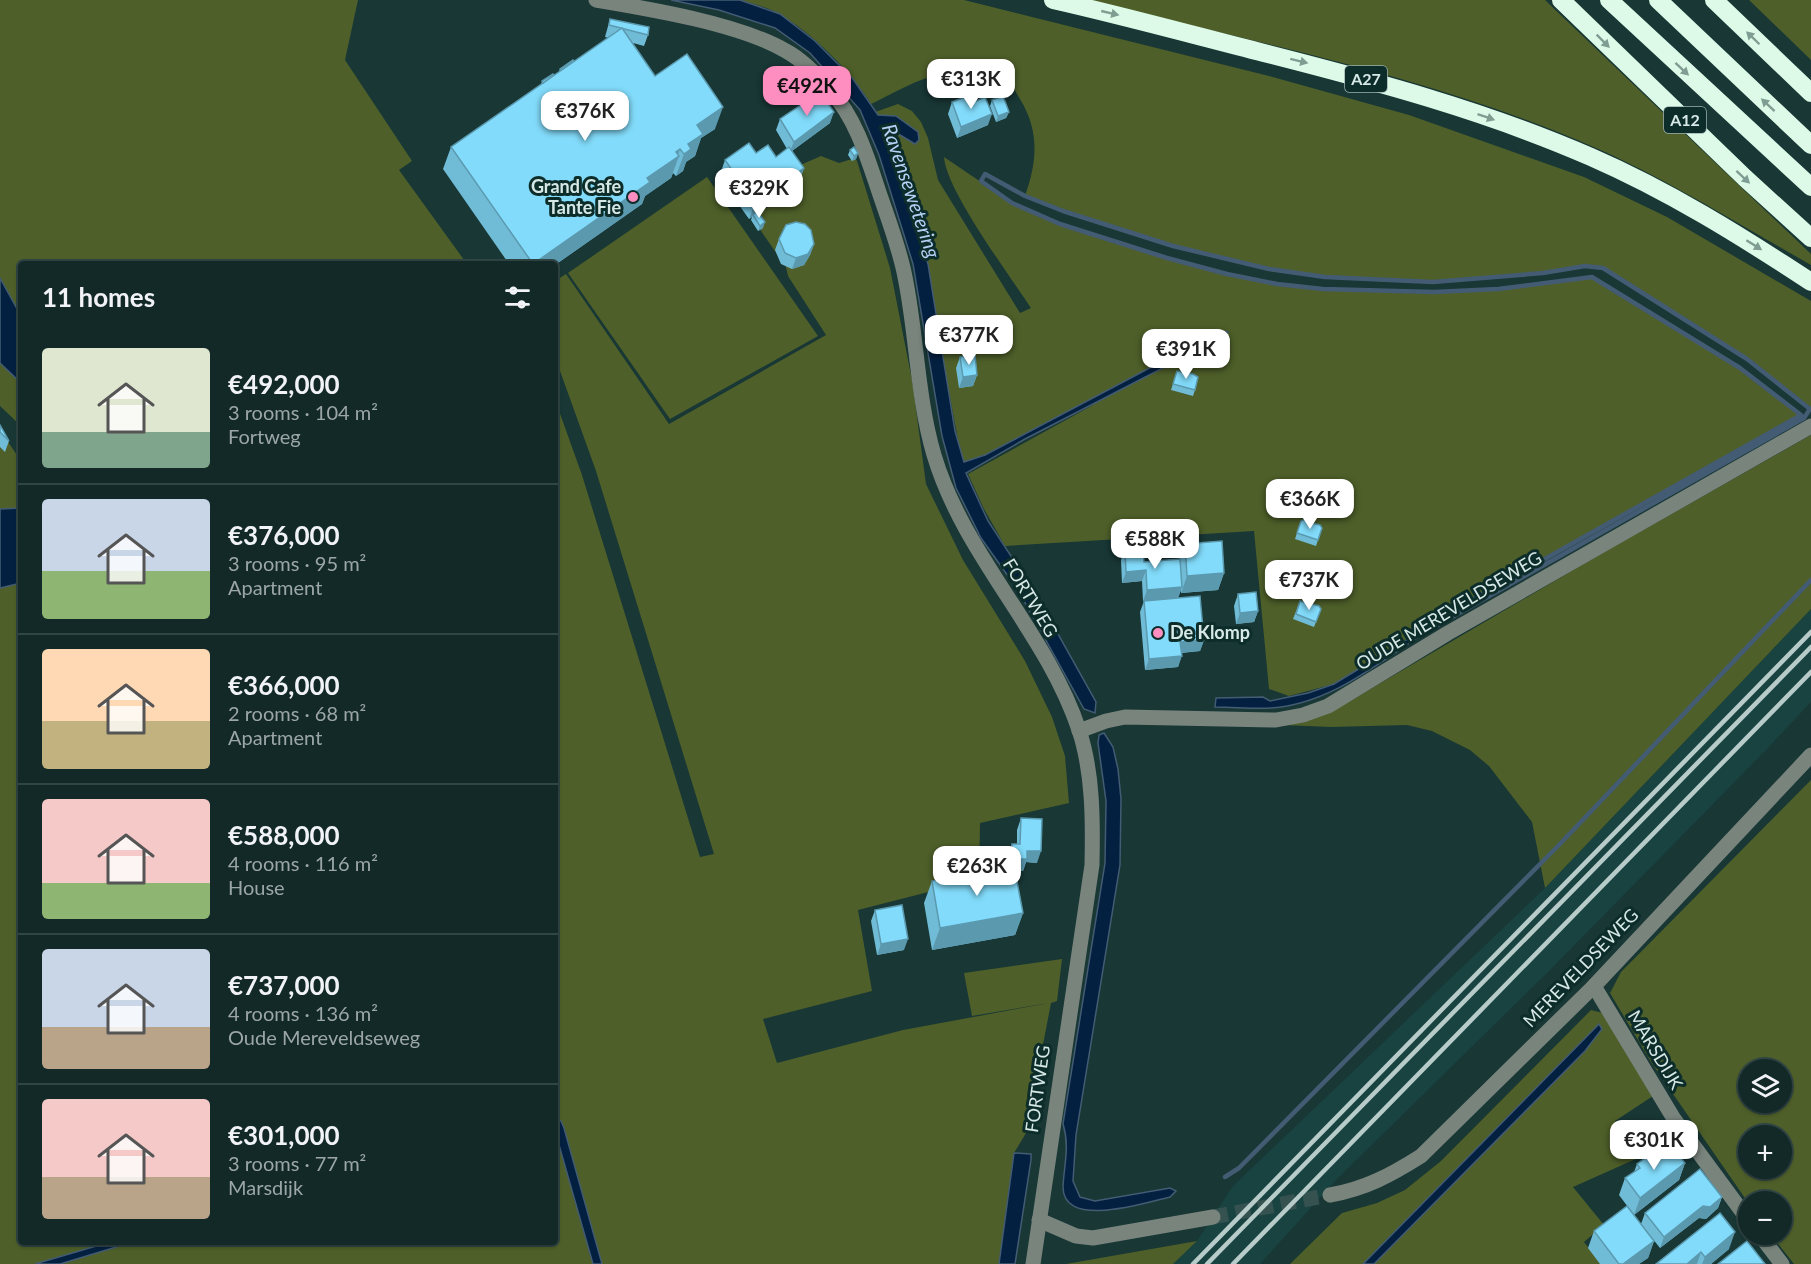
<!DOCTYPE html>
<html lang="en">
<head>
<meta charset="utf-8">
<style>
  :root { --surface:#122928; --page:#1b3130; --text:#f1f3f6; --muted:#9ca6a8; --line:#314545; --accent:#fd8ebf }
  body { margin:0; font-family:Lato,sans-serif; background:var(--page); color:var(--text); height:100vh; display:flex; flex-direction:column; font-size:22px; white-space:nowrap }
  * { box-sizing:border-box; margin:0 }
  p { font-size:20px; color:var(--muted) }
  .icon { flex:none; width:33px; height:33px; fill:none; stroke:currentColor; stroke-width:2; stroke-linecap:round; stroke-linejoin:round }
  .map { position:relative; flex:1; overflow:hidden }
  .panel { position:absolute; left:18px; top:261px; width:540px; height:984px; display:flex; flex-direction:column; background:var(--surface); border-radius:6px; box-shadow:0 2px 4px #0004,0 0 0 2px var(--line) }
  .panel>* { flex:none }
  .buttons { position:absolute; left:1738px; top:1059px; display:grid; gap:12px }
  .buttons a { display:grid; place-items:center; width:54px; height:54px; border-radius:50%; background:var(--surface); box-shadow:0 2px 4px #0004,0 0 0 2px var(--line); font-size:30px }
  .price { position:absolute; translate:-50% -51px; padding:0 14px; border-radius:12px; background:#fff; color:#222; font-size:20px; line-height:39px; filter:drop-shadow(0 2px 3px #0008) }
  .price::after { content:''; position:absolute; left:50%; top:36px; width:18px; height:14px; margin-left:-9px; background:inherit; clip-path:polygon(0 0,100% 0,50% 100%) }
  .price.on { background:var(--accent); color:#111 }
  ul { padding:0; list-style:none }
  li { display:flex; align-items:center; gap:18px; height:150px; padding:0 24px }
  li+li { border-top:2px solid var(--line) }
  li span { display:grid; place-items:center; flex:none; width:168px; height:120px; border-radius:6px; color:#555 }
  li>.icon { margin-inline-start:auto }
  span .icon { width:72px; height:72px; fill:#fffc; stroke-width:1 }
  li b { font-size:26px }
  h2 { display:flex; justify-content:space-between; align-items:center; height:72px; padding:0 24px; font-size:26px }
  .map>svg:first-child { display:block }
  .built { fill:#194340 }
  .green { fill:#4e5f29; fill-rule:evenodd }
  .water { fill:#042041; stroke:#435c73; stroke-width:1.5 }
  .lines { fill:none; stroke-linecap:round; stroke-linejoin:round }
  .stream { stroke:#435c73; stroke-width:4.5 }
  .minor-tunnel { stroke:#355250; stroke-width:15; stroke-dasharray:15 8; stroke-linecap:butt }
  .minor { stroke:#79847d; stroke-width:15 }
  .highway { stroke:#ddf9e7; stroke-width:18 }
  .rail { stroke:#b7cbc9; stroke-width:4.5 }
  .wall { fill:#70bcd7 }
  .shaded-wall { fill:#5b99af }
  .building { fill:#82dbfa; stroke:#5b99af; stroke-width:1.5 }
  .oneway { fill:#7f9d92 }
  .poi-dot { fill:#fd8ebf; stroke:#0d2d2b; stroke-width:2 }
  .labels { text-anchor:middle; stroke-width:6; stroke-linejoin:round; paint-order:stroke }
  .shield { fill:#0d2d2b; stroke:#9ab1af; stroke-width:1.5 }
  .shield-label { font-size:16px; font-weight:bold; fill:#d7e9e7 }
  .poi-label { font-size:18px; font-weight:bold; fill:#d7e9e7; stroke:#0d2d2b; text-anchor:end }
  .street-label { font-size:18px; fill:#d7e9e7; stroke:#0d2d2b }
  .water-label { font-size:20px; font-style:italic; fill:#b5d2f6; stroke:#0d2d2b }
</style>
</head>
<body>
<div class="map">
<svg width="1811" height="1264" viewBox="0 0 1811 1264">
  <rect width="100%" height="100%" fill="#183735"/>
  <path class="built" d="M1811,609V702L1766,750L1549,971L1335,1181L1260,1264H1173L1197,1241L1233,1186L1545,888Z"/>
  <g class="green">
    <path d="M0,0H358L345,60L412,161L399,170L467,264H21V316L0,278Z"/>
    <path d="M740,0H964L1269,76L1409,115L1584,177L1667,217L1811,301V409L1747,359L1603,268C1581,265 1562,271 1540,273C1505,277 1468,281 1432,282C1291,285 1155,246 1025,196C1037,162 1040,132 1020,99C1016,92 1010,82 1003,78C992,71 956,72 943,74C918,78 894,93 871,104C853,73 811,32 779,14C768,7 753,4 740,0Z"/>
    <path d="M1086,0H1545L1811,254V265C1733,221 1658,173 1575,139C1419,74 1249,41 1086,0Z"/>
    <path d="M1749,0H1811V60Z"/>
    <path d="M898,104L912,111L921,122L928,138L938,180L1020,313L1031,308C1010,276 946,190 944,157L1012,203L1060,224L1137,250L1262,281L1323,289L1434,292L1498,289L1592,277L1740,368L1801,415L1461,606L1334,684L1289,696L1269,689L1254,531L1005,546L984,509L968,474L1093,405L1091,401L985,455L968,462L962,461L917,221L885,130L887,127L913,142L919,139V135L892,115L879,116L875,112Z"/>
    <path d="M821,156L839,163L855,158L857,161L890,268L912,380L926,484L963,560L1025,661L1052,717L1065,756L1069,803L980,823L979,879L858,910L872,991L763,1019L777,1063L903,1030L1049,1003L972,1016L964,973L1062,959L1057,1001L1051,1003L1026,1133L1014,1153L999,1264H602L564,1128L561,1121L555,1119V409L558,408L582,475L700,857L714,854L596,471L555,357V281L566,274L669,424L826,335L788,276L786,267L752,218L798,185L789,170Z"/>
    <path d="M707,177L818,336L670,419L568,273Z"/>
    <path d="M0,363L21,383V426L0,406Z"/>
    <path d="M0,430L21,461V508L0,509Z"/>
    <path d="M1811,435V609L1545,888L1532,822L1489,766L1470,750L1432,731L1407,725L1331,727L1259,724L1319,714L1350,701L1587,562Z"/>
    <path d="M21,583V1242H110L35,1264H0V588Z"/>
    <path d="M1811,780V1264H1794L1771,1235L1782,1234V1202H1749V1204L1651,1062L1610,993L1621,972ZM1749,1070H1782V1102H1749ZM1749,1136H1782V1168H1749Z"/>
    <path d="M1591,1010L1603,1013L1653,1096L1615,1121L1638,1158L1573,1187L1604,1225L1584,1242L1601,1264H1374L1421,1216L1415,1211L1363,1264H1290L1342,1213L1377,1203L1405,1190L1441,1161Z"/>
    <path d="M555,1131L593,1264H60L133,1242H555Z"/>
    <path d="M1197,1241L1173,1264H1066Z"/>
  </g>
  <g class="water">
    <path d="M671,0H740L780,14L815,41L853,79L878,115L896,116L918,132L919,140L915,144L887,127L885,130L928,264L955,431L964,462L985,455L1193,345L1224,331L1228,332L1227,335L1025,439L966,473L988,521L1035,593L1096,702L1095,713L1084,709L1018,590L981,538L956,488L942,436L913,264L879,155L860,110L810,53L775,28L719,10Z"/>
    <path d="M0,278L21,316V383L0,363Z"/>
    <path d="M21,508V583L0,588V509Z"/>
    <path d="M1416,634L1417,638C1372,668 1327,704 1271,708C1253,709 1234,707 1215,707L1216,698L1263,697L1270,701L1308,693L1334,684Z"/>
    <path d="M1104,733L1113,747L1118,769L1121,799L1120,865L1076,1135L1073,1181L1080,1197L1095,1201L1170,1188L1176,1191L1170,1197C1148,1202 1063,1230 1063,1187C1064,1164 1070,1147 1063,1124L1105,863L1106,801L1098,743L1099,735Z"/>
    <path d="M1599,1024L1602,1029L1585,1051L1374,1264H1363Z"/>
    <path d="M555,1119L561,1121L564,1128L602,1264H593L555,1131Z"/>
    <path d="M1014,1153L1031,1154V1160L1015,1264H999Z"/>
    <path d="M110,1242H133L60,1264H35Z"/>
  </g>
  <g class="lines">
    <g class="stream">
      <path d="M985,174L1025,196L1063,211L1173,246L1269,269L1325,277L1433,282L1543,273L1585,266L1603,268L1747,359L1810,409L1804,418L1438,625L1435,621L1461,606L1801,415L1740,368L1592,277L1498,289L1434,292L1323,289L1277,284L1227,274L1167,258L1060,224L1012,203L981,181Z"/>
      <path d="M1225,1177L1239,1168L1558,846L1811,580"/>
    </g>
    <path class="minor-tunnel" d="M1213,1217L1330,1195"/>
    <g class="minor">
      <path d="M596,0C650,9 740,24 786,51C803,60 818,76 831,91C854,117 865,150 876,183C886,214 899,245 905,277C917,336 917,397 934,455C964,556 1046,631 1079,730C1093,772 1093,821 1092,865L1033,1264"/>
      <path d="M1079,731L1106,721L1125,717L1276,720L1303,715L1328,706L1448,633L1811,426"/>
      <path d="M1594,986L1674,1119L1749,1221"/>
      <path d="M1330,1195C1365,1189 1391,1175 1421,1156L1594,986L1811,755"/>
      <path d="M1039,1220L1076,1236L1093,1238L1213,1217"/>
      <path d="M1759,1234L1782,1264"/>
    </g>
    <g class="highway">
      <path d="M1053,0C1124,16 1193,35 1264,53C1374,81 1486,111 1591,157C1669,191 1741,236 1811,282"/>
      <path d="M1561,0L1745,178L1811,238"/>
      <path d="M1609,0L1811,187"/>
      <path d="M1658,0L1811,145"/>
      <path d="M1714,0L1811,93"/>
    </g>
    <g class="rail">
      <path d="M1193,1264L1811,632"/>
      <path d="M1207,1264L1811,647"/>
      <path d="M1233,1264L1811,672"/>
    </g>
  </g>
  <g class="wall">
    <path d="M610,19L648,35L644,46L633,43L655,76L715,129L701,138L695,156L686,162L683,171L676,176L673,173L671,178L645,196L642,204L555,265L509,264L443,169L451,147L541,85L542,81L554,75L559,72L560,69L574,61L609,38L605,37Z"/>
    <path d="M992,100L1009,112L1006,118L996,122L990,106Z"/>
    <path d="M952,102L988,125L957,138L948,114Z"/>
    <path d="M780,119L830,123L792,151L804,168L798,185L758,213L763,228L758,231L751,220L752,217L749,219L719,177L725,160L756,153L776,157L787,149L776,130Z"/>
    <path d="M850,150L858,153L856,159L852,161L848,155Z"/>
    <path d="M779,239L814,244L810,255L804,265L792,269L781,264L775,250Z"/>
    <path d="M960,357L977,375L973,386L959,388L956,368Z"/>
    <path d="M1177,371L1195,390L1193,396L1171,390Z"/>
    <path d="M0,425L9,441L5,452L0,447Z"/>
    <path d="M1301,521L1318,540L1316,546L1295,539Z"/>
    <path d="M1185,544L1224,573L1218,590L1181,593V590L1178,598L1143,601L1142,581L1122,583L1121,560L1125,549L1144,562L1179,559Z"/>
    <path d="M1238,594L1258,611L1254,622L1236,624L1234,606Z"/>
    <path d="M1144,601L1204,640L1200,651L1182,653L1178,667L1145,670L1140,612Z"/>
    <path d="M1300,601L1321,609L1314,627L1293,619Z"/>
    <path d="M1021,818L1037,863L1026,862L1023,871L1015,870L1023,913L1015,935L932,950L924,903L932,881L1008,867V855L1012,844H1017V830Z"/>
    <path d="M875,910L904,950L877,955L871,921Z"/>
    <path d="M1661,1157L1685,1163L1679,1180L1634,1215L1619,1195L1625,1178L1634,1172L1637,1164Z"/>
    <path d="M1722,1197L1718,1208L1706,1219L1699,1218L1660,1248L1641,1224L1645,1213Z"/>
    <path d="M1720,1213L1729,1249L1711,1264H1656Z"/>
    <path d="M1594,1231L1654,1241L1648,1258L1639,1264H1600L1588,1248Z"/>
  </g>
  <g class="shaded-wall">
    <path d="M723,107L715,129L701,138L695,156L686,162L683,171L676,176L684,154L697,125Z"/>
    <path d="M834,112L830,123L789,153L794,142Z"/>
    <path d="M1009,112L1006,118L996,122L998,116Z"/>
    <path d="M992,114L988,125L957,138L961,127Z"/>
    <path d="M680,149L677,157L679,156L671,178L645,196L642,204L555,265L533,264L647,178Z"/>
    <path d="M858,153L856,159L852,161L854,156Z"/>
    <path d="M804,168L798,185L753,216V215L752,217L749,219L755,203Z"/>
    <path d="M765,222L763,228L758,231L760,226Z"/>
    <path d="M814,244L810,255L804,265L792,269L796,258Z"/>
    <path d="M977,375L973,386L959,388L963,377Z"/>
    <path d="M1146,570L1142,581L1122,583L1126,572Z"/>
    <path d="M1224,573L1218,590L1181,593L1187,576Z"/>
    <path d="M1182,587L1178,598L1143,601L1147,590Z"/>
    <path d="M1258,611L1254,622L1236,624L1240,613Z"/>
    <path d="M1204,640L1200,651L1176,653L1180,642Z"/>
    <path d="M1182,656L1178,667L1145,670L1149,659Z"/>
    <path d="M1027,851H1041L1037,863L1026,862L1023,871L1008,870L1012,859Z"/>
    <path d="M1023,913L1015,935L932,950L940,928Z"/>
    <path d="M908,939L904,950L877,955L881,944Z"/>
    <path d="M1685,1163L1679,1180L1634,1215L1640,1198Z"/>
    <path d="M1722,1197L1718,1208L1706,1219L1699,1218L1660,1248L1664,1237L1703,1206Z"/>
    <path d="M1735,1232L1729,1249L1711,1264H1702L1705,1257Z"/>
    <path d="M1654,1241L1648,1258L1639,1264H1623Z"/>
    <path d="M1701,1252L1697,1264H1687Z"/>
  </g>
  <g class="building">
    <path d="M610,19L649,27L648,35L609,25Z"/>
    <path d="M622,28L655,76L687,54L723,107L697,125L703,134L688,144L691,149L684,154L680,149L676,152L679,156L647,178L650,182L533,264L451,147Z"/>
    <path d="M573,60L574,61L561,70L560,69Z"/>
    <path d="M553,74L554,75L543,83L542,81Z"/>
    <path d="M820,92L834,112L794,142L780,119Z"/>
    <path d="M973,94L976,101L985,97L992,114L961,127L952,102Z"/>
    <path d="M1003,96L1009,112L998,116L992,100Z"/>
    <path d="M749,143L756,153L768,145L776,157L789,147L804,168L755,203L725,160Z"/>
    <path d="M854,147L858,153L854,156L850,150Z"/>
    <path d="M757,211L765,222L760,226L753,215Z"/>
    <path d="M796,222L805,224L811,230L814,244L808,254L796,258L785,253L779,239L786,225Z"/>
    <path d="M975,355L977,375L963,377L960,357Z"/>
    <path d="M1177,371L1193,374L1198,377L1195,390L1173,384Z"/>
    <path d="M0,425L9,441L0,432Z"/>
    <path d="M1305,519L1307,522L1320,525L1322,528L1318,540L1297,533L1301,521Z"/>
    <path d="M1222,541L1224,573L1187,576L1185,544Z"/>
    <path d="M1143,548L1144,562L1180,559L1182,587L1147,590L1146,570L1126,572L1125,549Z"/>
    <path d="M1256,592L1258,611L1240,613L1238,594Z"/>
    <path d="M1200,596L1204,640L1180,642L1182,656L1149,659L1144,601Z"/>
    <path d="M1300,601L1319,606L1321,609L1316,622L1296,614Z"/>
    <path d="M1021,818L1042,819L1041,851H1027V859H1012V844H1020Z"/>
    <path d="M1014,866L1023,913L940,928L932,881Z"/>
    <path d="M902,905L908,939L881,944L875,910Z"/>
    <path d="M1674,1148L1685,1163L1640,1198L1625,1178L1640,1168L1637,1164L1656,1150L1661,1157Z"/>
    <path d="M1700,1169L1722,1197L1710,1207L1703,1206L1664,1237L1645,1213Z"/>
    <path d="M1627,1206L1654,1241L1623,1264H1619L1594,1231Z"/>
    <path d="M1720,1213L1735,1232L1705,1257L1701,1252L1687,1264H1656Z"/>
    <path d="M1747,1241L1765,1264H1718Z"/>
  </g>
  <defs><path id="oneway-solid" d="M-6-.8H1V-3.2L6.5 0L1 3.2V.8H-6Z" transform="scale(1.5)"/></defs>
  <g class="oneway">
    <use href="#oneway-solid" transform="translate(1110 13) rotate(13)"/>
    <use href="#oneway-solid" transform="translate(1753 38) rotate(-136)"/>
    <use href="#oneway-solid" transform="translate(1603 41) rotate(45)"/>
    <use href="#oneway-solid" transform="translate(1299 61) rotate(14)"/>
    <use href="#oneway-solid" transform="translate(1682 69) rotate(43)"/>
    <use href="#oneway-solid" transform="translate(1768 105) rotate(-137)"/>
    <use href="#oneway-solid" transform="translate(1486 117) rotate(19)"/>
    <use href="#oneway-solid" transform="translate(1743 177) rotate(43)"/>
    <use href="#oneway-solid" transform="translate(1754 245) rotate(32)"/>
  </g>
  <g class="poi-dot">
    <circle cx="633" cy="197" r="6"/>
    <circle cx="1158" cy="633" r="6"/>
  </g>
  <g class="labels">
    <g class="shield">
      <rect x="1345" y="66" width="42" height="26" rx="4.5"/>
      <rect x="1664" y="107" width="42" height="26" rx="4.5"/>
    </g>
    <g class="shield-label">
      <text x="1366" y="85">A27</text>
      <text x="1685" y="126">A12</text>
    </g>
    <g class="poi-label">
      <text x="621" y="193">Grand Cafe<tspan x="621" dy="21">Tante Fie</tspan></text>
      <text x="1170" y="639" text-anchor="start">De Klomp</text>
    </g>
    <g class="street-label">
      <text transform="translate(1030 598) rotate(59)" y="6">FORTWEG</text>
      <text transform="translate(1449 611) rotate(-31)" y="6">OUDE MEREVELDSEWEG</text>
      <text transform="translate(1581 968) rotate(-46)" y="6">MEREVELDSEWEG</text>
      <text transform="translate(1655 1050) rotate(59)" y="6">MARSDIJK</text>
      <text transform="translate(1038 1089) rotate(-82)" y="6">FORTWEG</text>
    </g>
    <g class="water-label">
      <text transform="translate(911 191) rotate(71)" y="7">Ravensewetering</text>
    </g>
  </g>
</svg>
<div class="buttons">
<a><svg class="icon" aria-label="layers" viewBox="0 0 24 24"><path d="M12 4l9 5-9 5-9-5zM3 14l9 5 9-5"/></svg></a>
<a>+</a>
<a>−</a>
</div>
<b class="price" style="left:971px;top:110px">€313K</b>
<b class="price on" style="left:807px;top:117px">€492K</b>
<b class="price" style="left:585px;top:142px">€376K</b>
<b class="price" style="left:759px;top:219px">€329K</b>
<b class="price" style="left:969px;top:366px">€377K</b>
<b class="price" style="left:1186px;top:380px">€391K</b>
<b class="price" style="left:1310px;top:530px">€366K</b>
<b class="price" style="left:1155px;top:570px">€588K</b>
<b class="price" style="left:1309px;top:611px">€737K</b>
<b class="price" style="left:977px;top:897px">€263K</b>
<b class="price" style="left:1654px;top:1171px">€301K</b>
<section class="panel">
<h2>11 homes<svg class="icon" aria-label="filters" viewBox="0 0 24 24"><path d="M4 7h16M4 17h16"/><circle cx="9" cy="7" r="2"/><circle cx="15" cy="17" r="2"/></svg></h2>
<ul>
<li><span style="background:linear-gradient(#dfe7d0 70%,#7fa58c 0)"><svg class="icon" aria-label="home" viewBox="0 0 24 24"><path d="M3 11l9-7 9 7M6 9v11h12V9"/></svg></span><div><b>€492,000</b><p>3 rooms · 104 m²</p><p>Fortweg</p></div></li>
<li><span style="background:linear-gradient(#c9d6e8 60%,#8fb573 0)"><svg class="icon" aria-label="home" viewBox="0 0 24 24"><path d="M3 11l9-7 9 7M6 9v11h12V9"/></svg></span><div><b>€376,000</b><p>3 rooms · 95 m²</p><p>Apartment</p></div></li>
<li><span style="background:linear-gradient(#ffd9b3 60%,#c2b280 0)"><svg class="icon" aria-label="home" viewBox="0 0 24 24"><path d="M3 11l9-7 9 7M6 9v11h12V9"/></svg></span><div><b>€366,000</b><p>2 rooms · 68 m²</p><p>Apartment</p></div></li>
<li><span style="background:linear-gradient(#f6c9c9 70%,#8fb573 0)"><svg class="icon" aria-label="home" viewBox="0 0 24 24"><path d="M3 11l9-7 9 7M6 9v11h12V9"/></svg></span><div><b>€588,000</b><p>4 rooms · 116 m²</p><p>House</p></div></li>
<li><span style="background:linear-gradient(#c9d6e8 65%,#b9a48a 0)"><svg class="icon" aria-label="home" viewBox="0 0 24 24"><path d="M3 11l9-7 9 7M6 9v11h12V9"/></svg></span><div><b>€737,000</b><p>4 rooms · 136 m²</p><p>Oude Mereveldseweg</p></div></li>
<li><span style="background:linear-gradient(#f6c9c9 65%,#b9a48a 0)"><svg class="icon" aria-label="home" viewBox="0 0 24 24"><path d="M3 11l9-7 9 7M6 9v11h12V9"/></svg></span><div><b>€301,000</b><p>3 rooms · 77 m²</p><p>Marsdijk</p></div></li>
</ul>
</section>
</div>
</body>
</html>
